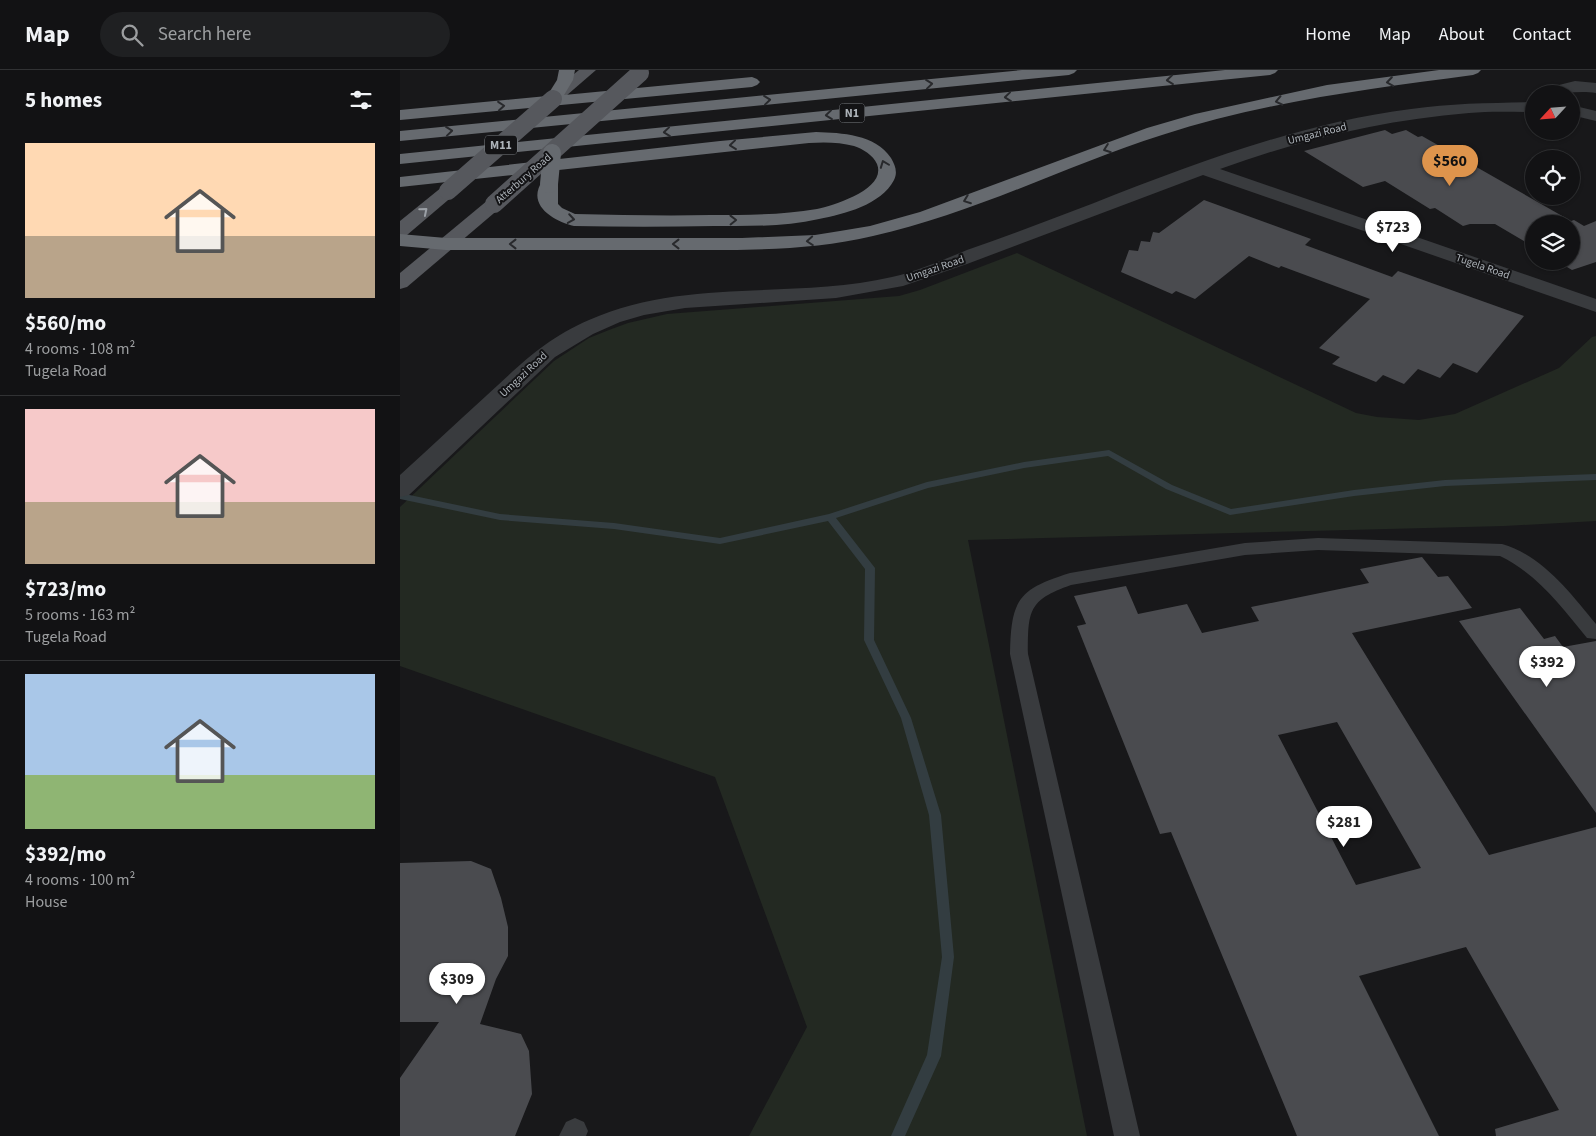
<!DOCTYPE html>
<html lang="en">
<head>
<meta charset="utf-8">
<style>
  :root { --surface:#121214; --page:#1f2022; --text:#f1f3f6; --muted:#9c9ea0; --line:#313234; --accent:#de944c }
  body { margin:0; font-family:"Source Sans 3",sans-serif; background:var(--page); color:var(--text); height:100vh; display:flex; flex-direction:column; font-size:19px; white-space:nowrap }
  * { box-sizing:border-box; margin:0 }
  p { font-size:16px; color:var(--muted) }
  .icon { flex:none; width:28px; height:28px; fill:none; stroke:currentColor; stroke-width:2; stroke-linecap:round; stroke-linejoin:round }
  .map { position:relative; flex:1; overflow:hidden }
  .side { display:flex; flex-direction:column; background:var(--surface); width:400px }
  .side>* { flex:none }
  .needle { width:32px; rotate:244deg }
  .tools { position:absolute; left:1125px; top:15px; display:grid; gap:10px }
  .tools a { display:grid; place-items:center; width:55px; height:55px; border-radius:50%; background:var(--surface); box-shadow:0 1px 4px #0004,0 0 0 1px var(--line); font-size:25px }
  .price { position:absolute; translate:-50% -42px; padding:0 11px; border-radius:18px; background:#fff; color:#222; font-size:16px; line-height:32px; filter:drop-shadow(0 1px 2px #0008) }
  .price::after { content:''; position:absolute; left:50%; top:30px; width:15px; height:11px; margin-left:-8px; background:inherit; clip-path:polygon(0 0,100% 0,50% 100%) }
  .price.selected { background:var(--accent); color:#111 }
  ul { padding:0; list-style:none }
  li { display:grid; align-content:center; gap:10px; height:265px; padding:0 25px }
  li+li { border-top:1px solid var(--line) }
  li span { display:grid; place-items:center; height:155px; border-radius:0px; color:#555 }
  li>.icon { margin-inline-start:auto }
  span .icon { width:90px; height:90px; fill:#fffc; stroke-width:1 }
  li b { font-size:21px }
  h2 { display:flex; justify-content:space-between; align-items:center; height:60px; padding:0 25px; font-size:21px }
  header { display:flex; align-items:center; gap:30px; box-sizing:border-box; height:70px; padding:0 25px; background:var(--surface); border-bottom:1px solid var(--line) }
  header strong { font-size:24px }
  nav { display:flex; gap:28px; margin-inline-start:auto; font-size:18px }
  .search { width:350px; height:45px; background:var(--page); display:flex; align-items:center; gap:12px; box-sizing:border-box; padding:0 18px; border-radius:28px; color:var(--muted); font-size:19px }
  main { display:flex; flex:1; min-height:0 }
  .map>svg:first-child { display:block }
  .green { fill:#232922 }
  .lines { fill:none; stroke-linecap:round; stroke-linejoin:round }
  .stream { fill:#333d41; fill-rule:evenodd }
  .building { fill:#4a4b4f; fill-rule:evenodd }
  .lane { fill:#393b3e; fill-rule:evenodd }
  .street { fill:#393b3e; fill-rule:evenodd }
  .primary { fill:#56585d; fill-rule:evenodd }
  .highway { fill:#666a6f; fill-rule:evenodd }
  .primary-bridge { stroke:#56585d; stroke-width:18 }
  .highway-bridge { stroke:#666a6f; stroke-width:18 }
  .oneway { stroke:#28292c }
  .oneway2 { stroke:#9ba0a6 }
  .labels { text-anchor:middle; stroke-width:4; stroke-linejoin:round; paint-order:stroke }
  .far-street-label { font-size:11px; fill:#acb2b8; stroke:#131315 }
  .shield { fill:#131315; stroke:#7e8287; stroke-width:1 }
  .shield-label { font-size:12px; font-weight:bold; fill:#acb2b8 }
</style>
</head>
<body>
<header>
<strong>Map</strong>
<div class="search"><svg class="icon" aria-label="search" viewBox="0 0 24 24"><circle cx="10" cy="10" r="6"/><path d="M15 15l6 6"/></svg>Search here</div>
<nav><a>Home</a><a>Map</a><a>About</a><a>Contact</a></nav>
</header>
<main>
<section class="side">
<h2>5 homes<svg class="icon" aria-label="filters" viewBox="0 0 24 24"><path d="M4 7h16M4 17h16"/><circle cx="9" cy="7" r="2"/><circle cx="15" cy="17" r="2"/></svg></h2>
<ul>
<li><span style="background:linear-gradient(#ffd9b3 60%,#b9a48a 0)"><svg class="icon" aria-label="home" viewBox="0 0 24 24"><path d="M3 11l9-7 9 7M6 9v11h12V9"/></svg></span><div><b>$560/mo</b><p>4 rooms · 108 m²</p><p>Tugela Road</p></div></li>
<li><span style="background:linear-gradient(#f6c9c9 60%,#b9a48a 0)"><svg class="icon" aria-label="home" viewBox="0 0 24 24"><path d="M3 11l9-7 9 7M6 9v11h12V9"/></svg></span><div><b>$723/mo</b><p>5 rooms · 163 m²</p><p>Tugela Road</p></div></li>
<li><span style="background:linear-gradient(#a9c7e8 65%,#8fb573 0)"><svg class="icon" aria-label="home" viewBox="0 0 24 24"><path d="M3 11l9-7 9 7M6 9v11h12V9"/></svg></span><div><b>$392/mo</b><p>4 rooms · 100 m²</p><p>House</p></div></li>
</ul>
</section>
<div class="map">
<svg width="1196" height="1066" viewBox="0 0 1196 1066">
  <rect width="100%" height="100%" fill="#18181a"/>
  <path class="green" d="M617,183L956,343L977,347L1019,350L1055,344L1159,298L1192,267L1196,266V451L1104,456L568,470L687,1066H349L407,957L315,707L0,596V437L154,291L189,268L209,260L228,253L267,244L499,226L520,220Z"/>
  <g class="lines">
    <path class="stream" d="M709,380L772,415L831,439L954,420L1045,410L1196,404V410L1045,416L954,426L830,445L766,419L708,386L624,398L528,418L436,448L475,498L474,570L511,648L541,745L554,887L541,986L505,1066H491L527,985L542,887L529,745L501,648L464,570L465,499L428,451L320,474L214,459L100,450L0,429V423L100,444L214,453L320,468L429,444L527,412L624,392Z"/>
  </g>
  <g class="building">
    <path d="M985,60L992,64L1006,60L1018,67L1022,66L1171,151L1174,150L1184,156L1196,151V192L1172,200L1157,191H1171V154H1134V177L1095,154H1070L1063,156L1035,138L1030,139L985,111L963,117L904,81Z"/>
    <path d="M804,130L911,169L905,175L992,207L998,201L1124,246L1077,303L1053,293L1040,308L1018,299L1004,314L983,305L976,312L932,294L940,287L919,278L970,229L881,196L879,198L849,186L795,229L776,221L772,224L721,202L729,180L738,181L741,171L750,172L753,162L759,163Z"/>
    <path d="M1022,487L1038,507L1048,506L1072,538L952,563L1089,785L1196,757V1066H1096L1095,1059L1159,1040L1066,877L959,906L1039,1066H897L771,762L760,764L677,556L686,554L674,526L726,516L738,544L787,534L802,563L859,551L851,537L969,513L960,499ZM937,652L1021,798L956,815L878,665Z"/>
    <path d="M1120,538L1144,569L1155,566L1163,577L1196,571V743L1059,551Z"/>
    <path d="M71,791L91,799L101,828L108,857V886L96,909L80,954L121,964L129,981L132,1024L115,1066H0V1008L39,952H0V793Z"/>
  </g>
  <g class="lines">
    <g class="lane">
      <path d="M918,468L1102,474C1143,486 1170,523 1196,554V569L1187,568C1161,536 1137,504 1100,486L918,480L845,485L671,515C628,530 628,541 628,584L740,1066H714L610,584C611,530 618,519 670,503L845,473Z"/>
      <path d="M175,1048L184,1052L188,1061L186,1066H159L166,1052Z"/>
    </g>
    <g class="street">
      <path d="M1175,11L1196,13V23C1179,20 1165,24 1148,24L1159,15Z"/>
      <path d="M1134,32V42C1112,42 1090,41 1069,43C983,50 900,70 820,99L1196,229V242L803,105L567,194L503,216L436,228L285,238L244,245L220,252L193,264L155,287L9,425L0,427V405C29,379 57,352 86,326C121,294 145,269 189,250C285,207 392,230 492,207C518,201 543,190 567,180C610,165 652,149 694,133C796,93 901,53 1011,39C1052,33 1093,33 1134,32Z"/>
      <path d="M1171,35L1196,41V51L1171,45Z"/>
    </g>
    <g class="primary">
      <path d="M179,0H196L159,32H147L145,29L147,26Z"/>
      <path d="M48,116L54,117L57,121L54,125L7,165L0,167V151L42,117Z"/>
      <path d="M94,128L100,130L103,134L100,138L7,217L0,219V203L88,130Z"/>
    </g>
    <g class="highway">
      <path d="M159,0H175L173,10L164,25L352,7L357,9L360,12L357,15L352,17L0,50V40L147,26L157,10Z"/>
      <path d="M622,0H677L674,3L669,5L0,71V61Z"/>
      <path d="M825,0H878L875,3L870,5L0,94V84Z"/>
      <path d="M1039,0H1081L1078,3L1073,5C968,19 863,32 762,65C665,96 573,144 473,166C406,182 337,180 268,180C194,180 120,180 46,180L0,176V164L46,168H342L415,165L440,161L470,156L520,142L747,58L795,44L927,15Z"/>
      <path d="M416,62C442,63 475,64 491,88C495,95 498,102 494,110C481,135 444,144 419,149C385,157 349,156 314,156C267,157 221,157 174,156C154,151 125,135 143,110L149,109L155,110L158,114V134L162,138L175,144C220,145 266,146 311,145C346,145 382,145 417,139C435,135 487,119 477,94C473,85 463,79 454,76C440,72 423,72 409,73L0,117V107L320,71Z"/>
    </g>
    <g class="primary-bridge">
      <path d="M48,121L153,29"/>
      <path d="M94,134L240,3"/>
    </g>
    <path class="highway-bridge" d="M149,114L152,83"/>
  </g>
  <defs><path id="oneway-chevron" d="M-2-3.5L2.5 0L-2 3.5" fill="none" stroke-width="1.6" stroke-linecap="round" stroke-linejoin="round" transform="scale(1.25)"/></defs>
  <g class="oneway">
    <use href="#oneway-chevron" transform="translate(770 10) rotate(174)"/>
    <use href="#oneway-chevron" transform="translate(990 12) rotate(172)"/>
    <use href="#oneway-chevron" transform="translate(529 14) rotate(-6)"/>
    <use href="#oneway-chevron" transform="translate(608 27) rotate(174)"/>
    <use href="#oneway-chevron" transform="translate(367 30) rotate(-6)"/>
    <use href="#oneway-chevron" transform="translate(879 31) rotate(168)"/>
    <use href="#oneway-chevron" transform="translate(101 36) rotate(-5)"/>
    <use href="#oneway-chevron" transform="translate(429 45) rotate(174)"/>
    <use href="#oneway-chevron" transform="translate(49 61) rotate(-6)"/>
    <use href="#oneway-chevron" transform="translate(267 62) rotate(174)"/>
    <use href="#oneway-chevron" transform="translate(333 75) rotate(174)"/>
    <use href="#oneway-chevron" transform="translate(707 79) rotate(160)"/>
    <use href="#oneway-chevron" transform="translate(484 94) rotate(-111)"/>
    <use href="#oneway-chevron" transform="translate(567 130) rotate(159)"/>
    <use href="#oneway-chevron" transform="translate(171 149) rotate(9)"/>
    <use href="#oneway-chevron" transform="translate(333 150) rotate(-1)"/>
    <use href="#oneway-chevron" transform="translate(410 171) rotate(176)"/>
    <use href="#oneway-chevron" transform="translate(113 174) rotate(-180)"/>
    <use href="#oneway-chevron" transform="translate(276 174) rotate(-180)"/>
  </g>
  <use class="oneway2" href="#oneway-chevron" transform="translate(24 141) rotate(-40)"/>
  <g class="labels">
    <g class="far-street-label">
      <text transform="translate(917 63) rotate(-14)" y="4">Umgazi Road</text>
      <text transform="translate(123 108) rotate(-41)" y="4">Atterbury Road</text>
      <text transform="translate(1083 196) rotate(19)" y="4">Tugela Road</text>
      <text transform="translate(535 198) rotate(-19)" y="4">Umgazi Road</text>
      <text transform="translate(123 304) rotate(-43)" y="4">Umgazi Road</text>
    </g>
    <g class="shield">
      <rect x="439.5" y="33.5" width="25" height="19" rx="4"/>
      <rect x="85" y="65.5" width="32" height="19" rx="4"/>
    </g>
    <g class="shield-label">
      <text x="452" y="47">N1</text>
      <text x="101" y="79">M11</text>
    </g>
  </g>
</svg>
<div class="tools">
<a><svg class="needle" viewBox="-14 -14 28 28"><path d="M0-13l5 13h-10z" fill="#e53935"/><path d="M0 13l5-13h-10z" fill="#9c9ea0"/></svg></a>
<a><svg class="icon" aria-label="locate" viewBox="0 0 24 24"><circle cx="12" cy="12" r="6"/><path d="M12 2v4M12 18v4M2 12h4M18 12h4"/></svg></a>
<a><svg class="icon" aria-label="layers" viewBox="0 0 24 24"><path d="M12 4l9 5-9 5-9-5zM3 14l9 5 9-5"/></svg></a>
</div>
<b class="price selected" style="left:1050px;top:117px">$560</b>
<b class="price" style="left:993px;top:183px">$723</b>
<b class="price" style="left:1147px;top:618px">$392</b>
<b class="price" style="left:944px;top:778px">$281</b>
<b class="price" style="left:57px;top:935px">$309</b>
</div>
</main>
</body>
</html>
